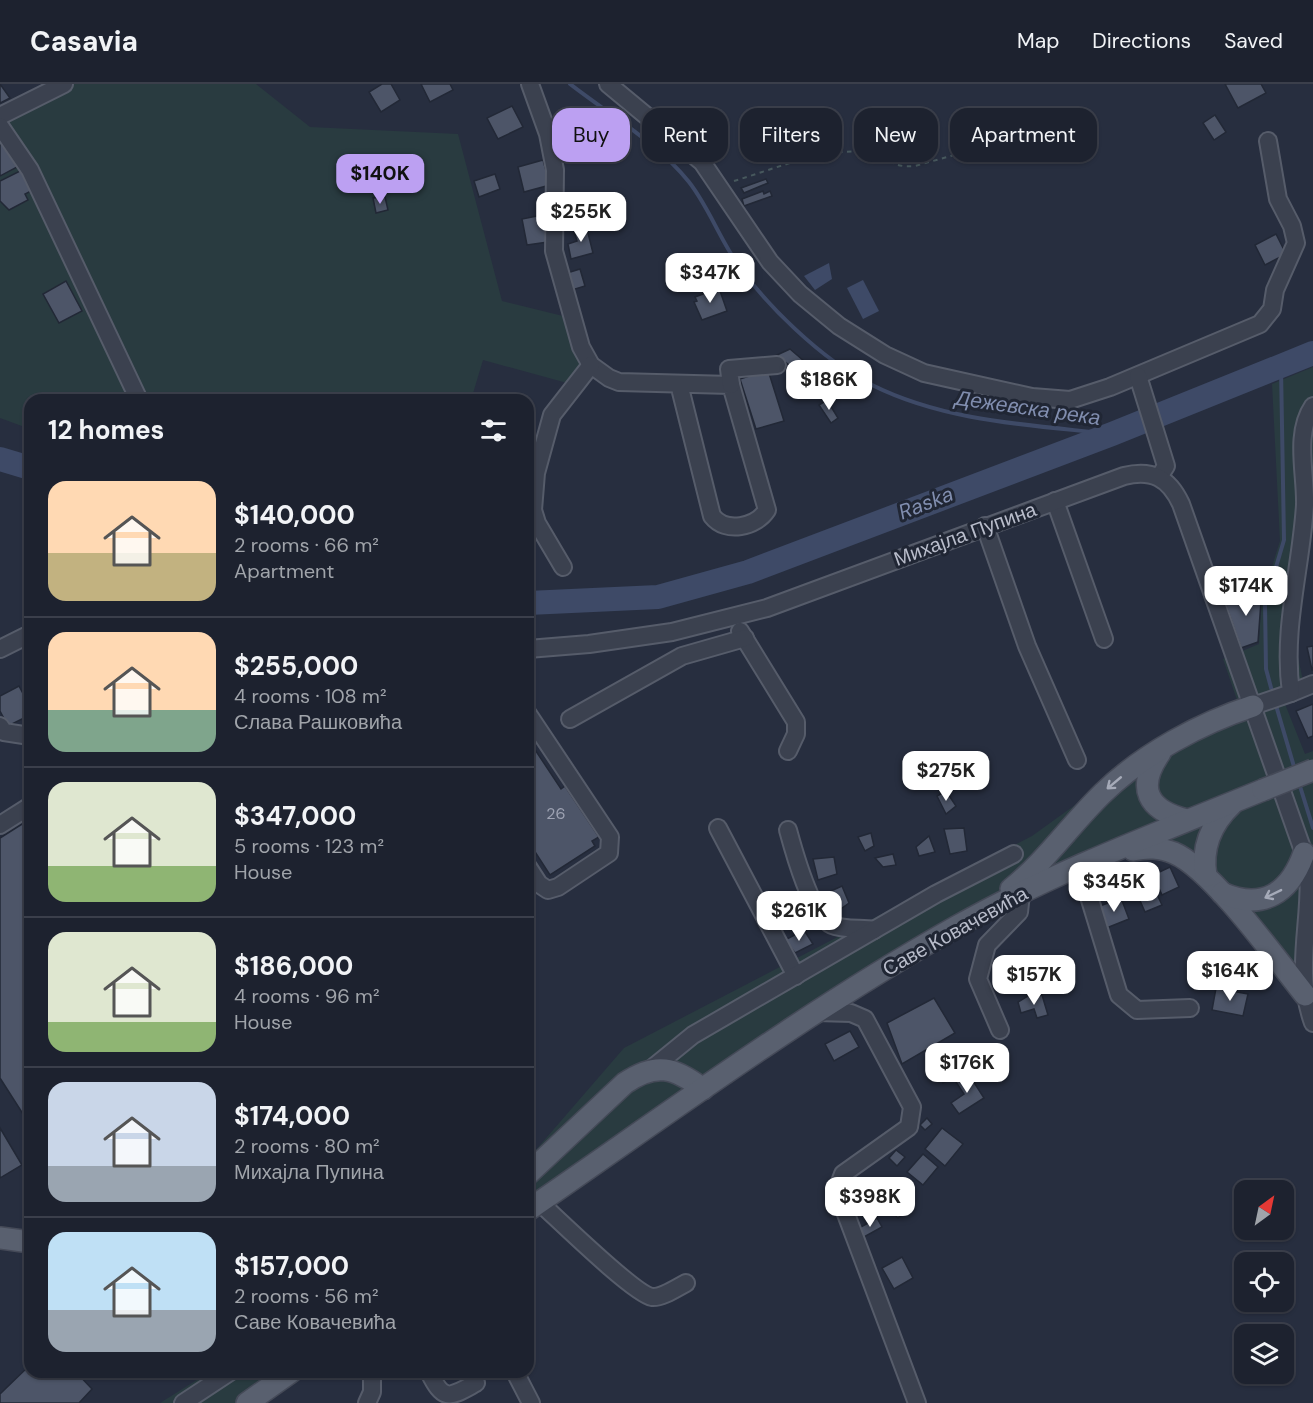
<!DOCTYPE html>
<html lang="en">
<head>
<meta charset="utf-8">
<style>
  :root { --surface:#1d222f; --page:#2a2f3b; --text:#f1f3f6; --muted:#a0a4aa; --line:#3b3f4b; --accent:#bca0f2 }
  body { margin:0; font-family:"DM Sans",sans-serif; background:var(--page); color:var(--text); height:100vh; display:flex; flex-direction:column; font-size:22px; white-space:nowrap }
  * { box-sizing:border-box; margin:0 }
  p { font-size:20px; color:var(--muted) }
  .icon { flex:none; width:33px; height:33px; fill:none; stroke:currentColor; stroke-width:2; stroke-linecap:round; stroke-linejoin:round }
  .map { position:relative; flex:1; overflow:hidden }
  .drawer { position:absolute; left:24px; top:310px; width:510px; height:984px; display:flex; flex-direction:column; background:var(--surface); border-radius:18px; box-shadow:0 2px 4px #0004,0 0 0 2px var(--line) }
  .drawer>* { flex:none }
  .hud { position:absolute; left:552px; top:24px; width:570px; height:54px; display:flex; gap:12px }
  .needle { width:39px; rotate:33deg }
  .tools { position:absolute; left:1234px; top:1096px; display:grid; gap:12px }
  .tools a { display:grid; place-items:center; width:60px; height:60px; border-radius:12px; background:var(--surface); box-shadow:0 2px 4px #0004,0 0 0 2px var(--line); font-size:30px }
  .price { position:absolute; translate:-50% -51px; padding:0 14px; border-radius:12px; background:#fff; color:#222; font-size:20px; line-height:39px; filter:drop-shadow(0 2px 3px #0008) }
  .price::after { content:''; position:absolute; left:50%; top:36px; width:18px; height:14px; margin-left:-9px; background:inherit; clip-path:polygon(0 0,100% 0,50% 100%) }
  .price.current { background:var(--accent); color:#111 }
  ul { padding:0; list-style:none }
  li { display:flex; align-items:center; gap:18px; height:150px; padding:0 24px }
  li+li { border-top:2px solid var(--line) }
  li span { display:grid; place-items:center; flex:none; width:168px; height:120px; border-radius:18px; color:#555 }
  li>.icon { margin-inline-start:auto }
  span .icon { width:72px; height:72px; fill:#fffc; stroke-width:1 }
  li b { font-size:26px }
  h2 { display:flex; justify-content:space-between; align-items:center; height:72px; padding:0 24px; font-size:26px }
  .chip { padding:0 21px; border-radius:18px; background:var(--surface); box-shadow:0 2px 4px #0004,0 0 0 2px var(--line); font-size:21px; line-height:54px }
  .chip.current { background:var(--accent); color:#111 }
  header { display:flex; align-items:center; gap:36px; box-sizing:border-box; height:84px; padding:0 30px; background:var(--surface); border-bottom:2px solid var(--line) }
  header strong { font-size:28px }
  nav { display:flex; gap:33px; margin-inline-start:auto; font-size:21px }
  .map>svg:first-child { display:block }
  .green { fill:#293b40 }
  .water { fill:#3e4a67 }
  .lines { fill:none; stroke-linecap:round; stroke-linejoin:round }
  .stream { stroke:#3e4a67; stroke-width:4 }
  .river { stroke:#3e4a67; stroke-width:24 }
  .building { fill:#4d5568; stroke:#222836; stroke-width:1.5 }
  .minor-casing { stroke:#565c6a; stroke-width:20 }
  .major-casing { stroke:#454a58; stroke-width:24 }
  .path { stroke:#47585d; stroke-width:2; stroke-dasharray:4.5 4.5; stroke-linecap:butt }
  .minor { stroke:#3b414f; stroke-width:16 }
  .major { stroke:#59606f; stroke-width:21 }
  .major-bridge-casing { stroke:#454a58; stroke-width:24; stroke-linecap:butt }
  .major-bridge { stroke:#59606f; stroke-width:21 }
  .oneway { stroke:#a5aab8 }
  .labels { text-anchor:middle; stroke-width:6; stroke-linejoin:round; paint-order:stroke }
  .number-label { font-size:16px; fill:#9da2b2 }
  .street-label { font-size:20px; fill:#b8bcca; stroke:#202634 }
  .water-label { font-size:21px; font-style:italic; fill:#818eaf; stroke:#202634 }
</style>
</head>
<body>
<header>
<strong>Casavia</strong>
<nav><a>Map</a><a>Directions</a><a>Saved</a></nav>
</header>
<div class="map">
<svg width="1313" height="1319" viewBox="0 0 1313 1319">
  <rect width="100%" height="100%" fill="#272e3f"/>
  <g class="green">
    <path d="M48,0H256L310,43L458,50L502,217L563,232L581,285L567,299L483,276L471,316H30V345L0,334V25Z"/>
    <path d="M1313,283V445L1299,513L1296,563L1306,612L1285,620L1305,670L1313,667V899L1285,905L1223,823L1187,786L1166,772L1138,767L1039,807L984,840L921,871L528,1130V1075L624,964L1032,752L1161,659L1237,616L1223,575L1259,560L1261,518L1280,457L1272,300Z"/>
    <path d="M208,1289H302L259,1319H160Z"/>
  </g>
  <g class="water">
    <path d="M829,179L832,195L815,206L804,192Z"/>
    <path d="M863,196L879,227L863,235L847,204Z"/>
  </g>
  <g class="lines">
    <g class="stream">
      <path d="M570,0C610,31 658,59 689,98C707,121 717,148 733,173C763,219 822,276 872,301C946,338 1031,341 1112,350"/>
      <path d="M1273,611L1266,585L1265,520L1284,456L1281,284"/>
      <path d="M1275,618L1295,686"/>
      <path d="M1299,699L1313,744"/>
    </g>
    <g class="river">
      <path d="M0,375L30,384"/>
      <path d="M528,519L658,513L748,488L1112,350L1313,269"/>
    </g>
  </g>
  <g class="building">
    <path d="M0,0L10,14L0,19Z"/>
    <path d="M382,0H391L400,16L381,28L369,8Z"/>
    <path d="M421,0H450L453,6L430,18Z"/>
    <path d="M1225,0H1261L1266,9L1238,24Z"/>
    <path d="M512,22L523,43L498,55L487,34Z"/>
    <path d="M1215,31L1226,48L1214,56L1203,39Z"/>
    <path d="M2,57L19,82L0,92V58Z"/>
    <path d="M543,76L550,101L524,108L518,83Z"/>
    <path d="M22,86L33,106L25,110L28,116L9,126L0,117V97Z"/>
    <path d="M495,90L500,105L479,113L474,97Z"/>
    <path d="M766,95L768,99L744,109L741,104Z"/>
    <path d="M763,107L764,110L770,107L772,112L744,122L742,115Z"/>
    <path d="M385,113L388,126L376,129L373,114Z"/>
    <path d="M588,123L592,139L568,144L565,128Z"/>
    <path d="M547,130L550,145H546L548,158L527,161L522,135Z"/>
    <path d="M586,141L593,169L571,175L568,160L577,157L573,144Z"/>
    <path d="M1276,150L1286,170L1265,181L1255,161Z"/>
    <path d="M580,185L585,202L572,206L567,189Z"/>
    <path d="M66,197L82,227L59,239L43,210Z"/>
    <path d="M719,204L727,227L702,236L694,218L697,217L695,213Z"/>
    <path d="M790,265L834,303L829,309L810,293L807,296L777,271Z"/>
    <path d="M768,286L784,337L756,345L740,295Z"/>
    <path d="M827,316L838,334L831,339L819,321Z"/>
    <path d="M1262,504L1258,558L1241,564L1225,518Z"/>
    <path d="M1313,562V586H1312L1307,563Z"/>
    <path d="M19,602L30,623V631L8,642L0,627V612Z"/>
    <path d="M1313,620V652L1308,654L1296,627Z"/>
    <path d="M528,655L561,705L565,702L599,753L592,757L595,762L550,791L528,757Z"/>
    <path d="M946,707L956,722L946,730L937,712Z"/>
    <path d="M30,735V1041L0,994V754Z"/>
    <path d="M964,744L967,767L950,770L944,745Z"/>
    <path d="M871,749L874,762L865,767L858,753Z"/>
    <path d="M929,752L935,768L919,772L916,763Z"/>
    <path d="M893,770L896,781L883,783L875,774Z"/>
    <path d="M834,773L837,790L818,796L813,775Z"/>
    <path d="M1170,783L1179,803L1162,811L1153,791Z"/>
    <path d="M1147,789L1162,821L1145,828L1131,796Z"/>
    <path d="M842,802L849,819L835,829L822,811Z"/>
    <path d="M1121,814L1129,835L1104,845L1101,838L1105,836L1100,822Z"/>
    <path d="M804,846L813,860L795,869L785,856Z"/>
    <path d="M1216,904L1248,910L1243,932L1212,926Z"/>
    <path d="M1031,910L1032,914L1042,911L1048,931L1037,934L1034,925L1021,929L1018,918Z"/>
    <path d="M934,914L955,949L902,980L887,939Z"/>
    <path d="M850,947L859,963L834,977L825,960Z"/>
    <path d="M956,967L966,988L943,999L933,978Z"/>
    <path d="M968,989L984,1014L959,1030L951,1019L964,1010L956,998Z"/>
    <path d="M927,1034L932,1040L925,1046L920,1041Z"/>
    <path d="M0,1044L22,1081L0,1094Z"/>
    <path d="M942,1044L963,1060L945,1082L925,1065Z"/>
    <path d="M896,1066L905,1073L897,1082L889,1074Z"/>
    <path d="M923,1070L938,1083L923,1101L907,1088Z"/>
    <path d="M898,1105L912,1119L898,1134L884,1120Z"/>
    <path d="M877,1134L882,1143L864,1153L859,1144Z"/>
    <path d="M902,1173L913,1194L894,1205L882,1184Z"/>
    <path d="M30,1281V1288H76L92,1305L79,1319H0V1310Z"/>
  </g>
  <g class="lines">
    <defs>
      <g id="minor">
        <path d="M530,0L548,50L555,86L554,167L581,263L591,281L609,294L619,298L731,301L767,426C756,443 726,450 712,432L679,300"/>
        <path d="M608,0L702,78L770,178L800,210L839,242L885,271L924,289L1032,313L1070,316L1110,303L1260,240L1272,225L1275,206L1296,159L1292,142L1278,115L1268,57"/>
        <path d="M0,32L64,0"/>
        <path d="M0,42L30,86L139,316"/>
        <path d="M1138,292L1166,382L1159,393"/>
        <path d="M731,301L729,285L777,281"/>
        <path d="M1055,417L1104,555"/>
        <path d="M985,442L1027,562L1077,676"/>
        <path d="M563,483L537,439L533,426L536,389L552,331L591,281"/>
        <path d="M740,547L796,638V650L788,667"/>
        <path d="M0,565L30,550"/>
        <path d="M528,565L589,560L672,548L767,524L1124,392C1152,385 1169,394 1181,420L1308,781C1313,835 1293,883 1313,939"/>
        <path d="M1291,609L1313,600"/>
        <path d="M1253,622L1291,609C1282,545 1301,485 1305,421C1306,390 1294,350 1313,322"/>
        <path d="M528,630L610,753L609,769L558,803L548,806L539,800L528,783"/>
        <path d="M570,635L682,572L745,554"/>
        <path d="M0,642L4,648L30,652"/>
        <path d="M0,741L30,722"/>
        <path d="M718,744L796,892"/>
        <path d="M788,746C794,768 811,831 832,841C843,846 862,844 874,846"/>
        <path d="M1080,783L1119,911L1137,926L1190,924"/>
        <path d="M817,928L851,929L865,935L912,1023L909,1043L843,1090L837,1106L917,1319"/>
        <path d="M1000,946L978,895L987,861L1019,828L1021,810"/>
        <path d="M650,986L693,951L936,810L1014,770"/>
        <path d="M539,1118C557,1134 634,1210 652,1213C662,1214 678,1203 686,1199"/>
        <path d="M429,1288C444,1319 450,1313 476,1299"/>
        <path d="M515,1288L531,1319"/>
        <path d="M183,1319L230,1288"/>
        <path d="M367,1319L372,1308V1288"/>
      </g>
      <g id="major">
        <path d="M1160,669C1136,704 1147,726 1187,736"/>
        <path d="M1133,766C1148,763 1159,763 1174,769C1212,785 1277,876 1305,911"/>
        <path d="M1206,792C1201,763 1212,739 1232,720"/>
        <path d="M1011,805C1047,776 1070,741 1103,709C1143,670 1201,639 1253,622"/>
        <path d="M1222,809C1263,827 1290,809 1304,769"/>
        <path d="M528,1090L625,999C656,978 674,983 703,1005"/>
        <path d="M528,1126C669,1029 807,927 956,843C1053,788 1160,748 1263,706"/>
        <path d="M0,1154L30,1158"/>
        <path d="M247,1319L291,1288"/>
      </g>
    </defs>
    <use href="#minor" class="minor-casing"/>
    <use href="#major" class="major-casing"/>
    <g class="path">
      <path d="M873,68L888,66"/>
      <path d="M734,97C777,84 823,64 868,68C885,69 889,85 915,82L1061,41"/>
    </g>
    <use href="#minor" class="minor"/>
    <use href="#major" class="major"/>
    <defs>
      <path id="major-bridge" d="M1263,706L1313,686"/>
    </defs>
    <use href="#major-bridge" class="major-bridge-casing"/>
    <use href="#major-bridge" class="major-bridge"/>
  </g>
  <defs><path id="oneway-shaft" d="M-6 0H5M1.5-3L5.5 0L1.5 3" fill="none" stroke-width="1.6" stroke-linecap="round" stroke-linejoin="round" transform="scale(1.5)"/></defs>
  <g class="oneway">
    <use href="#oneway-shaft" transform="translate(1114 699) rotate(140)"/>
    <use href="#oneway-shaft" transform="translate(1273 810) rotate(154)"/>
  </g>
  <g class="labels">
    <g class="number-label">
      <text x="556" y="735">26</text>
    </g>
    <g class="street-label">
      <text transform="translate(965 450) rotate(-20)" y="7">Михајла Пупина</text>
      <text transform="translate(955 847) rotate(-29)" y="7">Саве Ковачевића</text>
    </g>
    <g class="water-label">
      <text transform="translate(1028 324) rotate(8)" y="7">Дежевска река</text>
      <text transform="translate(926 419) rotate(-21)" y="7">Raska</text>
    </g>
  </g>
</svg>
<div class="tools">
<a><svg class="needle" viewBox="-14 -14 28 28"><path d="M0-13l5 13h-10z" fill="#e53935"/><path d="M0 13l5-13h-10z" fill="#a0a4aa"/></svg></a>
<a><svg class="icon" aria-label="locate" viewBox="0 0 24 24"><circle cx="12" cy="12" r="6"/><path d="M12 2v4M12 18v4M2 12h4M18 12h4"/></svg></a>
<a><svg class="icon" aria-label="layers" viewBox="0 0 24 24"><path d="M12 4l9 5-9 5-9-5zM3 14l9 5 9-5"/></svg></a>
</div>
<b class="price current" style="left:380px;top:121px">$140K</b>
<b class="price" style="left:581px;top:159px">$255K</b>
<b class="price" style="left:710px;top:220px">$347K</b>
<b class="price" style="left:829px;top:327px">$186K</b>
<b class="price" style="left:1246px;top:533px">$174K</b>
<b class="price" style="left:946px;top:718px">$275K</b>
<b class="price" style="left:1114px;top:829px">$345K</b>
<b class="price" style="left:799px;top:858px">$261K</b>
<b class="price" style="left:1230px;top:918px">$164K</b>
<b class="price" style="left:1034px;top:922px">$157K</b>
<b class="price" style="left:967px;top:1010px">$176K</b>
<b class="price" style="left:870px;top:1144px">$398K</b>
<div class="hud">
<a class="chip current">Buy</a>
<a class="chip">Rent</a>
<a class="chip">Filters</a>
<a class="chip">New</a>
<a class="chip">Apartment</a>
</div>
<section class="drawer">
<h2>12 homes<svg class="icon" aria-label="filters" viewBox="0 0 24 24"><path d="M4 7h16M4 17h16"/><circle cx="9" cy="7" r="2"/><circle cx="15" cy="17" r="2"/></svg></h2>
<ul>
<li><span style="background:linear-gradient(#ffd9b3 60%,#c2b280 0)"><svg class="icon" aria-label="home" viewBox="0 0 24 24"><path d="M3 11l9-7 9 7M6 9v11h12V9"/></svg></span><div><b>$140,000</b><p>2 rooms · 66 m²</p><p>Apartment</p></div></li>
<li><span style="background:linear-gradient(#ffd9b3 65%,#7fa58c 0)"><svg class="icon" aria-label="home" viewBox="0 0 24 24"><path d="M3 11l9-7 9 7M6 9v11h12V9"/></svg></span><div><b>$255,000</b><p>4 rooms · 108 m²</p><p>Слава Рашковића</p></div></li>
<li><span style="background:linear-gradient(#dfe7d0 70%,#8fb573 0)"><svg class="icon" aria-label="home" viewBox="0 0 24 24"><path d="M3 11l9-7 9 7M6 9v11h12V9"/></svg></span><div><b>$347,000</b><p>5 rooms · 123 m²</p><p>House</p></div></li>
<li><span style="background:linear-gradient(#dfe7d0 75%,#8fb573 0)"><svg class="icon" aria-label="home" viewBox="0 0 24 24"><path d="M3 11l9-7 9 7M6 9v11h12V9"/></svg></span><div><b>$186,000</b><p>4 rooms · 96 m²</p><p>House</p></div></li>
<li><span style="background:linear-gradient(#c9d6e8 70%,#9aa5b1 0)"><svg class="icon" aria-label="home" viewBox="0 0 24 24"><path d="M3 11l9-7 9 7M6 9v11h12V9"/></svg></span><div><b>$174,000</b><p>2 rooms · 80 m²</p><p>Михајла Пупина</p></div></li>
<li><span style="background:linear-gradient(#bfe0f5 65%,#9aa5b1 0)"><svg class="icon" aria-label="home" viewBox="0 0 24 24"><path d="M3 11l9-7 9 7M6 9v11h12V9"/></svg></span><div><b>$157,000</b><p>2 rooms · 56 m²</p><p>Саве Ковачевића</p></div></li>
</ul>
</section>
</div>
</body>
</html>
